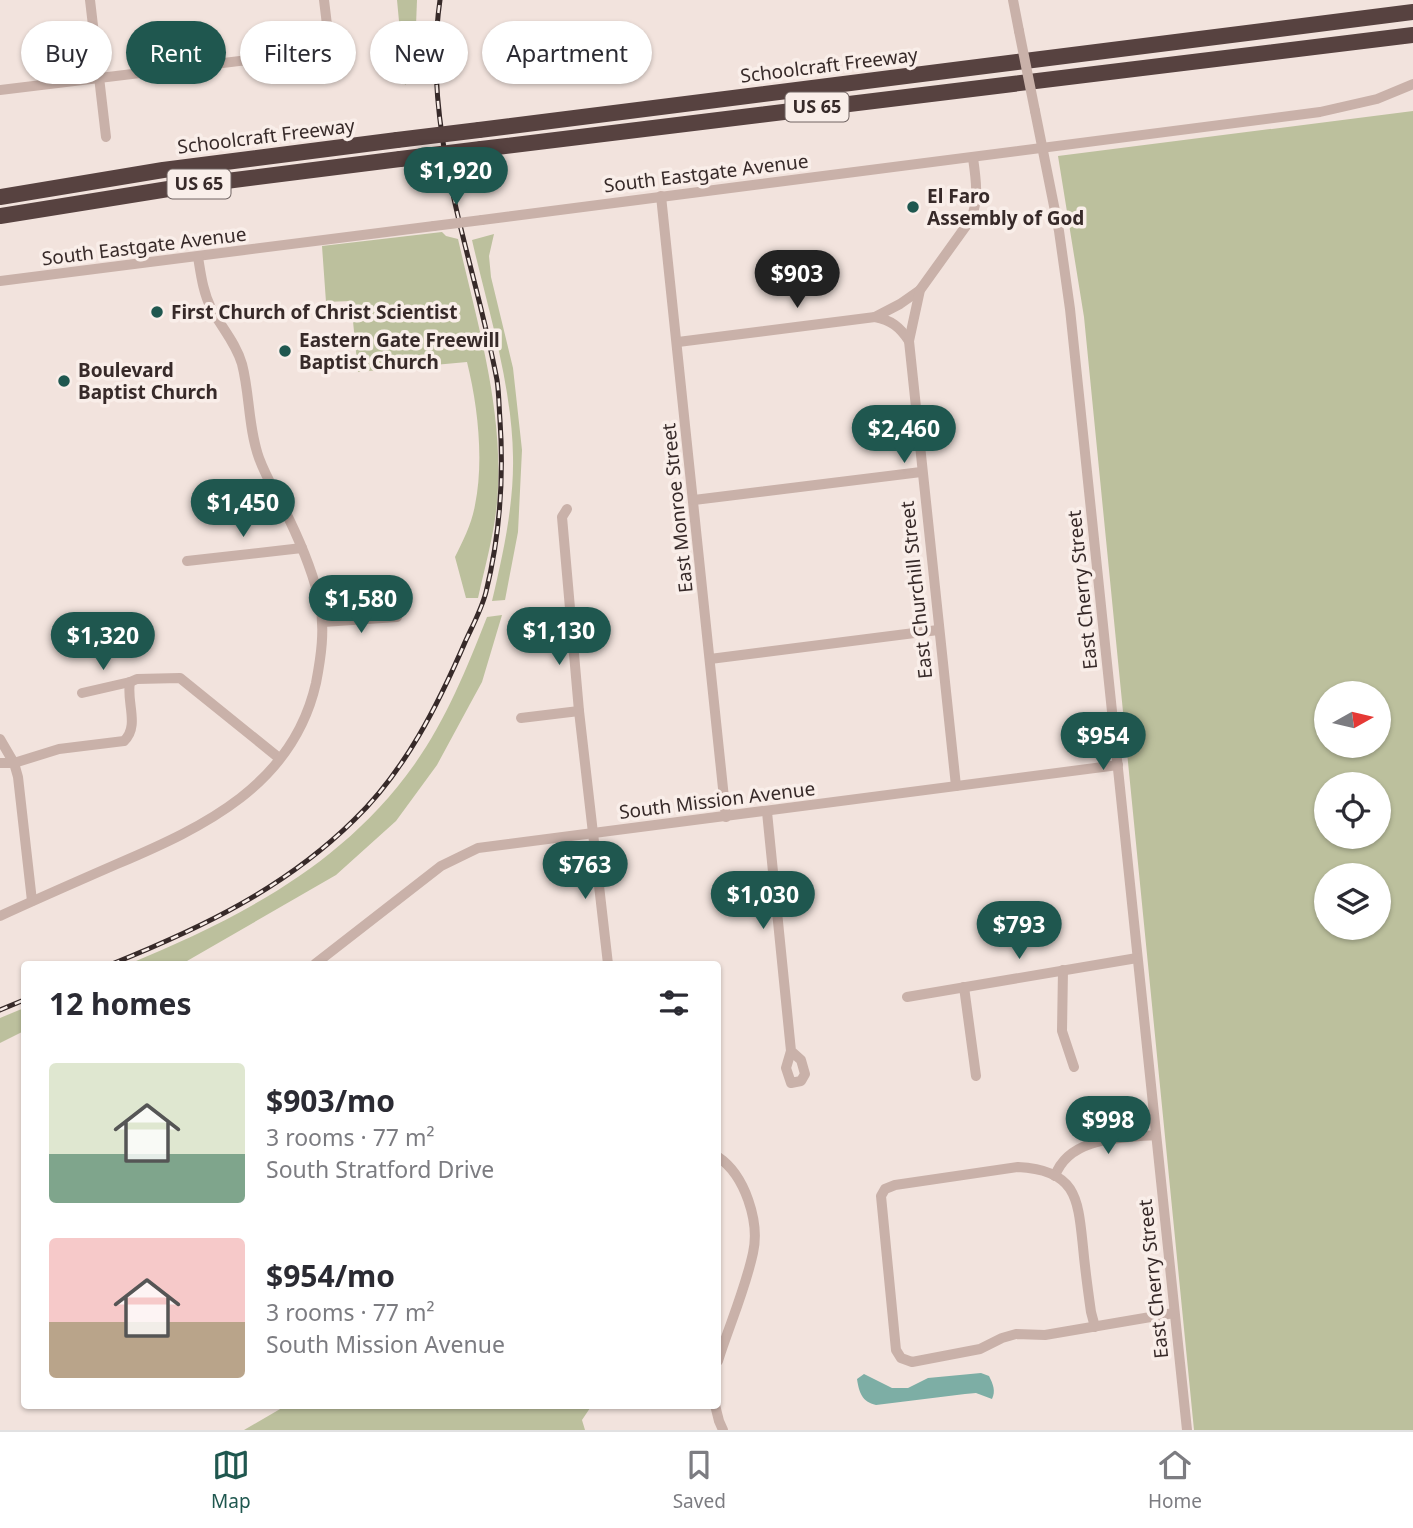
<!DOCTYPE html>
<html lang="en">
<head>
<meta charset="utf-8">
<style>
  :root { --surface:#fff; --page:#f7f7f7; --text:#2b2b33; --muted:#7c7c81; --line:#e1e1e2; --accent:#1f574f }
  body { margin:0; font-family:"Noto Sans",sans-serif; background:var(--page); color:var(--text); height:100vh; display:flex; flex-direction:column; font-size:26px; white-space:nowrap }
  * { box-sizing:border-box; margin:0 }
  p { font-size:23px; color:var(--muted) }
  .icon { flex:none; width:38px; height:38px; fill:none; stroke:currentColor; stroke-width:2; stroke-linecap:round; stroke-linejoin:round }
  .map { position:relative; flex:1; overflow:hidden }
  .drawer { position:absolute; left:21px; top:961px; width:700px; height:448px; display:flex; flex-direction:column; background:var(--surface); border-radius:7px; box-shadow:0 2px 5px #0004 }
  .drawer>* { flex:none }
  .top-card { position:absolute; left:21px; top:21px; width:700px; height:63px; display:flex; gap:14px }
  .needle { width:46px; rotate:82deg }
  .buttons { position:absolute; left:1314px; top:681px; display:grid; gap:14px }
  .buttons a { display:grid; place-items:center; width:77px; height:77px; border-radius:50%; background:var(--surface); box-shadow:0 2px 5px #0004; font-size:35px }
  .price { position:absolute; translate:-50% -60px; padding:0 16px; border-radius:24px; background:var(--accent); color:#fff; font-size:23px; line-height:46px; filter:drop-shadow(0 2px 4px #0008) }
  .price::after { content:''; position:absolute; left:50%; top:42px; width:21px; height:16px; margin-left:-10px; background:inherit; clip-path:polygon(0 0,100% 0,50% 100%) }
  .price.selected { background:#222; color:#fff }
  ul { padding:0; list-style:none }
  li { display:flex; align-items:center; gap:21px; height:175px; padding:0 28px }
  li span { display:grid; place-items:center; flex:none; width:196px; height:140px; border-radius:7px; color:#555 }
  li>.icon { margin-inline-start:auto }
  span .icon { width:84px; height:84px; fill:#fffc; stroke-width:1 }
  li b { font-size:30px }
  h2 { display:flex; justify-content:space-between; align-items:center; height:84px; padding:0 28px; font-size:30px }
  .chip { padding:0 24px; border-radius:32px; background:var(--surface); box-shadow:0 2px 5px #0004; font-size:24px; line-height:63px }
  .chip.selected { background:var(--accent); color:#fff }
  .dock { display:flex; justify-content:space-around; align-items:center; height:98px; border-top:2px solid var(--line); background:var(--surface); font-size:19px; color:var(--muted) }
  .dock a { display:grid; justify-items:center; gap:4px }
  .dock .selected { color:var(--accent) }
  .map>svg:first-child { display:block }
  .green { fill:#bcc09d; fill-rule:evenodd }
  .water { fill:#7daea5 }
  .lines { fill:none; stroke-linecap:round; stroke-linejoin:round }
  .minor { stroke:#c9b1a9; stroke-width:10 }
  .highway { stroke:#574240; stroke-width:16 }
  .rail-casing { stroke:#372a29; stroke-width:5 }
  .rail { stroke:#f9eee9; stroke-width:2.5; stroke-dasharray:8; stroke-linecap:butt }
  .minor-bridge { stroke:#c9b1a9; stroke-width:10 }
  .highway-bridge { stroke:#574240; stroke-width:16 }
  .poi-dot { fill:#1f574f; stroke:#f9eee9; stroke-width:2.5 }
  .labels { text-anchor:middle; stroke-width:7; stroke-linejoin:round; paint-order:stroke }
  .shield { fill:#f9eee9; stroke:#716563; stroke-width:2 }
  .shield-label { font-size:18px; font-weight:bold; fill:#372a29 }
  .street-label { font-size:19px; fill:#372a29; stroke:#f9eee9 }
  .poi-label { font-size:19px; font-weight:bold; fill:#372a29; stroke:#f9eee9; text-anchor:start }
</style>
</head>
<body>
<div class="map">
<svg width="1413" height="1430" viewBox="0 0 1413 1430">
  <rect width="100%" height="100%" fill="#f2e3dd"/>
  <g class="green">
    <path d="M397,0H417L414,76L405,85Z"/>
    <path d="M1413,111V1430H1194L1084,317L1058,156ZM1326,693H1379V746H1326ZM1326,784H1379V836H1326ZM1326,875H1379V928H1326Z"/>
    <path d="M442,232L446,236L458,239C478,326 505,414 497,503C494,535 485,567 478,598H466L455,557C463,541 472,523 475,505C484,461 478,406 467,362L358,372L351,301L326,302L322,246Z"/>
    <path d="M494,234L489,256L491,277L513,368L522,450L518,532L505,600L492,601C503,555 514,504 513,457C512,384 488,310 472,240Z"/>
    <path d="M502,615L482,682L470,704L437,765L396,821L336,875L187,961L177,964H129C239,918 342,866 414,765C446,720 467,668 487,617Z"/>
    <path d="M24,1008V1031L0,1043V1018Z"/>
    <path d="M287,1405H592L582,1420L585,1430H244Z"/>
  </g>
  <path class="water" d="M981,1373L989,1376C993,1384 996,1391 992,1399L976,1393L965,1394L876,1405C862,1402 859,1392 857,1379L864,1374L892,1388H908L928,1378Z"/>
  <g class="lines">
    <g class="minor">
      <path d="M90,0L106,137"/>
      <path d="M1013,0L1019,31"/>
      <path d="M0,90L330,50L324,0"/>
      <path d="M1035,111L1059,231L1070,309L1187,1430"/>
      <path d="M661,196L726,817"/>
      <path d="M482,220L1320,112L1377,99L1413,84"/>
      <path d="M0,281L434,226"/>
      <path d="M875,317C891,320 900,327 909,341"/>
      <path d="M678,342L875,317L900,304L920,290"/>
      <path d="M694,500L921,472"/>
      <path d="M567,509L562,517L579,711L608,964"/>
      <path d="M187,561L302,548"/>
      <path d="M323,622L397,617"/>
      <path d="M710,659L938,630"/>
      <path d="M82,693L130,682L137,679L180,678L279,758"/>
      <path d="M521,718L579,711"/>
      <path d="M0,739L14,763L18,777L32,901"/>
      <path d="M0,763H14L59,749L124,741C140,726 126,702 130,682"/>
      <path d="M956,786L909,341L920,290L971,219C979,199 976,179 973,158"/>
      <path d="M767,812L791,1051L801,1060L805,1074L801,1081L791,1083L786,1068L791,1051"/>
      <path d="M0,916C39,898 78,881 117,864C204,827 293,785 316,683C321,657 325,630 320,604C314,575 302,546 289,519C279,498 267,480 259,458C248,427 250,395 242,364C236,343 221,327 211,308C203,292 201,275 198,257"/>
      <path d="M315,964L441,866L478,848L1118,765"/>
      <path d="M1063,970L1062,1031L1074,1067"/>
      <path d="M964,987L976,1076"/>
      <path d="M907,997L1137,958"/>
      <path d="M718,1157C745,1175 760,1222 753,1253C745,1290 729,1326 718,1361"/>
      <path d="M1055,1176C1069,1137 1120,1138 1155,1135"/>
      <path d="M1095,1327L1091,1312C1088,1291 1085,1269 1083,1247C1078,1199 1077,1170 1018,1167L895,1185L885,1189L881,1196L896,1350L901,1358L912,1362L980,1349L1002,1338L1016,1334L1045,1335L1174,1313"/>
      <path d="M715,1405L719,1421L723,1430"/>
    </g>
    <g class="highway">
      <path d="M479,130L1413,12"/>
      <path d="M481,149L1413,35"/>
      <path d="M0,197L163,170L397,140"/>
      <path d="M0,216L187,186L400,159"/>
    </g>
    <defs>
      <g id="rail">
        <path d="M112,964C201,928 284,889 354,820C405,771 438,705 466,640C473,625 482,608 486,592C500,535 504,479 500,420C499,407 499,393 497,380C473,254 421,130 440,0"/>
        <path d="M0,1010L24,1000"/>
      </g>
    </defs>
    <use href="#rail" class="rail-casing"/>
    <use href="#rail" class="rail"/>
    <g class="minor-bridge">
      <path d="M1019,31L1035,111"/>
      <path d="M434,226L482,220"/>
    </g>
    <g class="highway-bridge">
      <path d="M397,140L479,130"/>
      <path d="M400,159L481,149"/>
    </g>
  </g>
  <g class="poi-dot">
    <circle cx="913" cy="207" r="7"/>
    <circle cx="157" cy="312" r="7"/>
    <circle cx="285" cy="351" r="7"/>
    <circle cx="64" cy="381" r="7"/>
  </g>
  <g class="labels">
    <g class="shield">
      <rect x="785.5" y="92.5" width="63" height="29" rx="5"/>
      <rect x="167.5" y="169.5" width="63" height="29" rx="5"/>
    </g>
    <g class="shield-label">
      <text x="817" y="113">US 65</text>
      <text x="199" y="190">US 65</text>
    </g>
    <g class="street-label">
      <text transform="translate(829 65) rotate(-7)" y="7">Schoolcraft Freeway</text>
      <text transform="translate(266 136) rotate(-7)" y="7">Schoolcraft Freeway</text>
      <text transform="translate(706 173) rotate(-7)" y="7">South Eastgate Avenue</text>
      <text transform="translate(144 246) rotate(-7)" y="7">South Eastgate Avenue</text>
      <text transform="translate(677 508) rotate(-96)" y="7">East Monroe Street</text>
      <text transform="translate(916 590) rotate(-96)" y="7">East Churchill Street</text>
      <text transform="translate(1082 590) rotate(-96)" y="7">East Cherry Street</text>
      <text transform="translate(717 800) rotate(-7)" y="7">South Mission Avenue</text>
      <text transform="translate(1153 1279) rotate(-96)" y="7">East Cherry Street</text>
    </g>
    <g class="poi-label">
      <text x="927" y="203">El Faro<tspan x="927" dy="22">Assembly of God</tspan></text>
      <text x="171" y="319">First Church of Christ Scientist</text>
      <text x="299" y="347">Eastern Gate Freewill<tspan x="299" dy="22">Baptist Church</tspan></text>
      <text x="78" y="377">Boulevard<tspan x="78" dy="22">Baptist Church</tspan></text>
    </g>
  </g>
</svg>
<div class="buttons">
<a><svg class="needle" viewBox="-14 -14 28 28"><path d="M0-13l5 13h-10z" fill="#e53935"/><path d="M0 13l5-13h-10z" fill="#7c7c81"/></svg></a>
<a><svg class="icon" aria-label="locate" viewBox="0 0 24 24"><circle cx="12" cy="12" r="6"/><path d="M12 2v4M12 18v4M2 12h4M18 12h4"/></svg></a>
<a><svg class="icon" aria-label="layers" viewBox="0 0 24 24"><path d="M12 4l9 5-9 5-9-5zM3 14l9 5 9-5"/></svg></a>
</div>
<b class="price" style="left:456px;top:207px">$1,920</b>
<b class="price selected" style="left:797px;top:310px">$903</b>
<b class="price" style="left:904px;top:465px">$2,460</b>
<b class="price" style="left:243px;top:539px">$1,450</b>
<b class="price" style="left:361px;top:635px">$1,580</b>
<b class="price" style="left:559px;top:667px">$1,130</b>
<b class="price" style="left:103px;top:672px">$1,320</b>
<b class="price" style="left:1103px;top:772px">$954</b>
<b class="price" style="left:585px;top:901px">$763</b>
<b class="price" style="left:763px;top:931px">$1,030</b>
<b class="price" style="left:1019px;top:961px">$793</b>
<b class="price" style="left:1108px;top:1156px">$998</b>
<div class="top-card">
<a class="chip">Buy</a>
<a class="chip selected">Rent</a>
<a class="chip">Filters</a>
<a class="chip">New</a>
<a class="chip">Apartment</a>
</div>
<section class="drawer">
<h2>12 homes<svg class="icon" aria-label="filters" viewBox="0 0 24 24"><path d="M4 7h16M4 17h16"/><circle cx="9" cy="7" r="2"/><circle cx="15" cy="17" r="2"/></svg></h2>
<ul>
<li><span style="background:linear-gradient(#dfe7d0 65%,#7fa58c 0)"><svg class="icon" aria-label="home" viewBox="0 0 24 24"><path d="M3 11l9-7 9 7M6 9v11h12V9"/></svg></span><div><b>$903/mo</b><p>3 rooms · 77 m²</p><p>South Stratford Drive</p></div></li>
<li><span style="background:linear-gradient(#f6c9c9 60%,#b9a48a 0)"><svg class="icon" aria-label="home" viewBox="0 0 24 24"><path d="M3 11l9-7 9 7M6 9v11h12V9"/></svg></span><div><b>$954/mo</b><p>3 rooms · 77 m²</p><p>South Mission Avenue</p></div></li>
</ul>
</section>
</div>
<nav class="dock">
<a class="selected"><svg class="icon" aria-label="map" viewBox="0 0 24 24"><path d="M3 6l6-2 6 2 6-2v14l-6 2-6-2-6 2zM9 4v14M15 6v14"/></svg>Map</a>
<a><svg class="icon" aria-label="saved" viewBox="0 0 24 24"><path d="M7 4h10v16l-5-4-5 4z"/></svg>Saved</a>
<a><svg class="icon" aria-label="home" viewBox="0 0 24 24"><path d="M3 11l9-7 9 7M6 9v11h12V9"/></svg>Home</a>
</nav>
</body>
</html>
